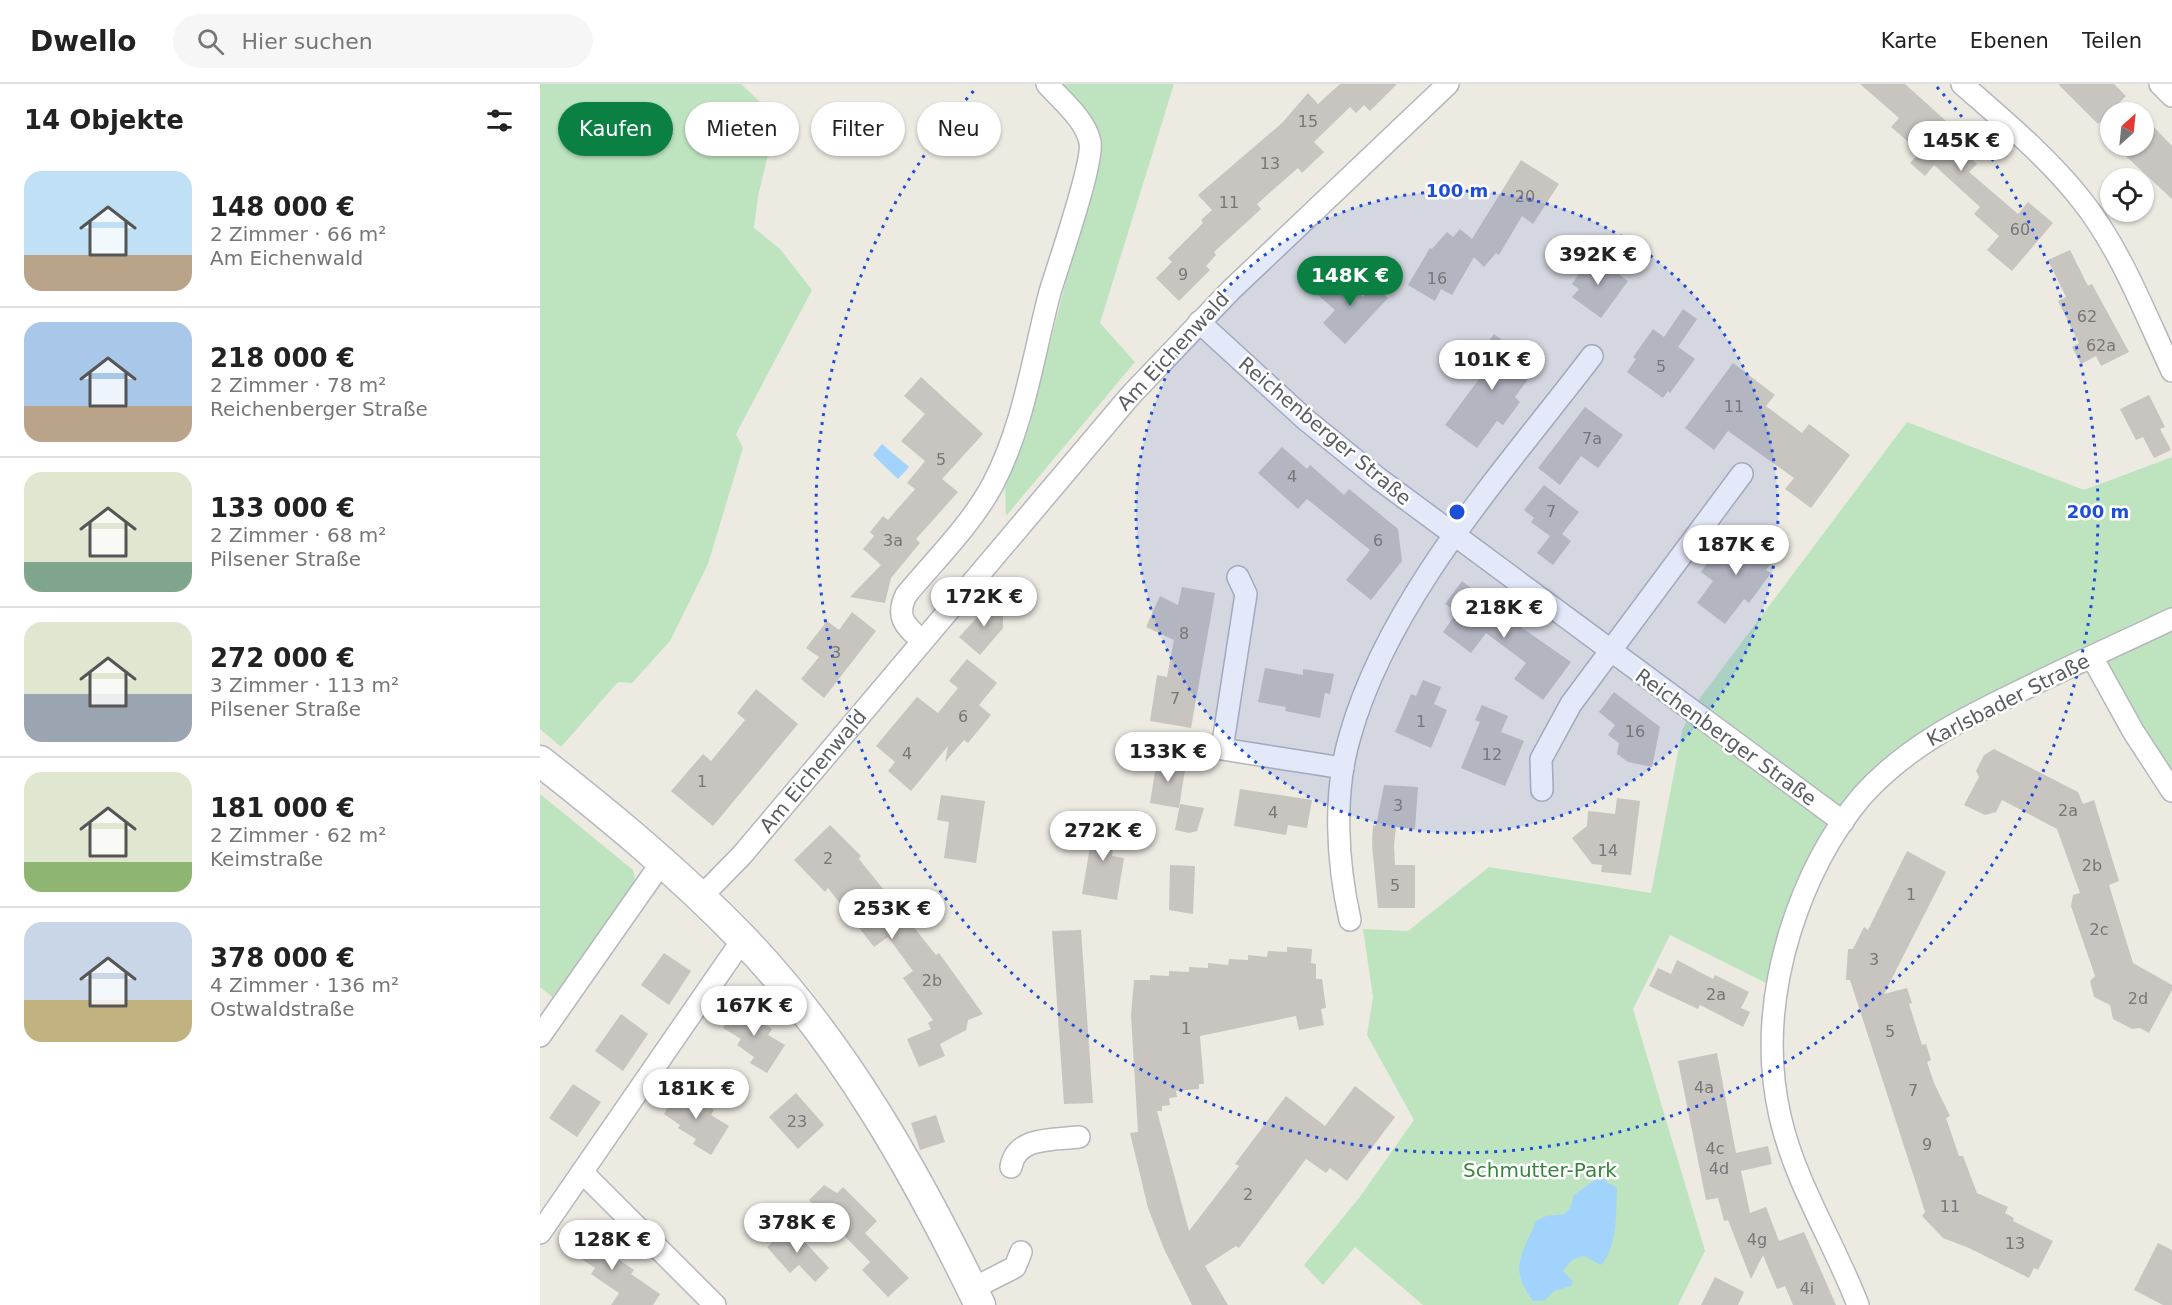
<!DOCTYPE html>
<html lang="de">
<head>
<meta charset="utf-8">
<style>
  :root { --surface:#fff; --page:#f6f6f6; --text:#222; --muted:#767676; --line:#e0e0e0; --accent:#0b8043 }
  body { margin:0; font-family:"DejaVu Sans",sans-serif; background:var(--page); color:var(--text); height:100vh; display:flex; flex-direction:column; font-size:22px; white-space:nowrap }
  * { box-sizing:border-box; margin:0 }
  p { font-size:20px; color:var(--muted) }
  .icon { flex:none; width:33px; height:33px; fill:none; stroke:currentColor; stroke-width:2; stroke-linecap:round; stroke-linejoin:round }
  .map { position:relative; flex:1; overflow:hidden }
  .details { display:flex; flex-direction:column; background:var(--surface); width:540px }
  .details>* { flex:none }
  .hud { position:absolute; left:18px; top:18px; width:570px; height:54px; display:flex; gap:12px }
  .needle { width:39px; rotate:27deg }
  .fabs { position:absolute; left:1560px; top:18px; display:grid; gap:12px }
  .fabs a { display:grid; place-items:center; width:54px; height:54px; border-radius:50%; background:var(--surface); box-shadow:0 2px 4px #0004; font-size:30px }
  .price { position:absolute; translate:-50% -51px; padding:0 14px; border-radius:21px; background:#fff; color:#222; font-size:20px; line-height:39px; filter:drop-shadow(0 2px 3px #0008) }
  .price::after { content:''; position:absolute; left:50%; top:36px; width:18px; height:14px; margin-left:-9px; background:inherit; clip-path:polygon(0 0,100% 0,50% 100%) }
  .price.selected { background:var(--accent); color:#fff }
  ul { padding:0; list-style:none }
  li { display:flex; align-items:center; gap:18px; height:150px; padding:0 24px }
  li+li { border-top:2px solid var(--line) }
  li span { display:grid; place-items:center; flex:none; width:168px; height:120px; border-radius:18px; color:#555 }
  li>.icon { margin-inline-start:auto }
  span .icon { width:72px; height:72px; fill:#fffc; stroke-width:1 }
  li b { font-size:26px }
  h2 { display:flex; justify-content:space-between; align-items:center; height:72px; padding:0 24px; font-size:26px }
  .pill { padding:0 21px; border-radius:27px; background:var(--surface); box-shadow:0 2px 4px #0004; font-size:21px; line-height:54px }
  .pill.selected { background:var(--accent); color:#fff }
  header { display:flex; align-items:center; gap:36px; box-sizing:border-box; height:84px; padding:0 30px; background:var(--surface); border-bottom:2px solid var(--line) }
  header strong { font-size:28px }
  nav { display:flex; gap:33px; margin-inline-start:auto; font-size:21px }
  .search { width:420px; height:54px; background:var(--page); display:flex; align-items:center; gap:15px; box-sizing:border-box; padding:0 21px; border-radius:33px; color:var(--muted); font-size:22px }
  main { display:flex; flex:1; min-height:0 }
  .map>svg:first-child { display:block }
  .green { fill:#bee4bf }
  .water { fill:#a1d3fd }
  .building { fill:#c8c4bf }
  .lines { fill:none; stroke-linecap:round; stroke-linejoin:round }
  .street-casing { stroke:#b4b7bc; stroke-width:24 }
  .secondary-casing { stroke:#b5b8be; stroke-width:33 }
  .street { stroke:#fff; stroke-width:21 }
  .secondary { stroke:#fff; stroke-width:30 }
  .ring { fill:none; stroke:#1d4ed8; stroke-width:3; stroke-dasharray:3 6 }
  .labels { text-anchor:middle; stroke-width:5; stroke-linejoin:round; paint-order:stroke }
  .number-label { font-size:16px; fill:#767779 }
  .street-label { font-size:20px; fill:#5a5d62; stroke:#fff }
  .park-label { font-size:20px; fill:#37843c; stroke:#fff }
  .centre { fill:#1d4ed8; stroke:#fff; stroke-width:3 }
  .ring-label { font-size:18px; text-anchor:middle; font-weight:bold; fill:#1d4ed8; stroke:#fff; stroke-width:5; stroke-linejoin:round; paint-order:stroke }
</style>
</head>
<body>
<header>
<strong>Dwello</strong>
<div class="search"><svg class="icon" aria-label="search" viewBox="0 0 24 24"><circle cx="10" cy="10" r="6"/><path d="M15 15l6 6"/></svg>Hier suchen</div>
<nav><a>Karte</a><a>Ebenen</a><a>Teilen</a></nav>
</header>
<main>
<section class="details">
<h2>14 Objekte<svg class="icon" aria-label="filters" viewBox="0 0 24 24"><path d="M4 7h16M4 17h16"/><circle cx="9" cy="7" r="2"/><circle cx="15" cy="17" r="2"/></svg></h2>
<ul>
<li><span style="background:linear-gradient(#bfe0f5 70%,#b9a48a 0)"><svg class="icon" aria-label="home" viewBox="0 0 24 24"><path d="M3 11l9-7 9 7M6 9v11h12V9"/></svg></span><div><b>148 000 €</b><p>2 Zimmer · 66 m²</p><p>Am Eichenwald</p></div></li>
<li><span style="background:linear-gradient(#a9c7e8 70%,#b9a48a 0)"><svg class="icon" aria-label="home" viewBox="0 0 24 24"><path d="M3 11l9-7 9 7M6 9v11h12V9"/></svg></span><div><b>218 000 €</b><p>2 Zimmer · 78 m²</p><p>Reichenberger Straße</p></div></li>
<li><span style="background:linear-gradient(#dfe7d0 75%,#7fa58c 0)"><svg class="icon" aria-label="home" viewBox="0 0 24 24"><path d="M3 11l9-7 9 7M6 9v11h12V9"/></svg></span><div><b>133 000 €</b><p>2 Zimmer · 68 m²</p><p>Pilsener Straße</p></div></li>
<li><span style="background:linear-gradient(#dfe7d0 60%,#9aa5b1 0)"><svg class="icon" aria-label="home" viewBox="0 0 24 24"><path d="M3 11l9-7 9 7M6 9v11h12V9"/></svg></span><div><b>272 000 €</b><p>3 Zimmer · 113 m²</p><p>Pilsener Straße</p></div></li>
<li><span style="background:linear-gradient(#dfe7d0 75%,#8fb573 0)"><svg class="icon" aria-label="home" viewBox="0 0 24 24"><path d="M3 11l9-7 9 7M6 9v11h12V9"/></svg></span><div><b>181 000 €</b><p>2 Zimmer · 62 m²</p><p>Keimstraße</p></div></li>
<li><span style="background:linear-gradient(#c9d6e8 65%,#c2b280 0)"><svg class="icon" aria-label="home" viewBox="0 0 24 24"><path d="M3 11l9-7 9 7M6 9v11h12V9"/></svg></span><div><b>378 000 €</b><p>4 Zimmer · 136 m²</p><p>Ostwaldstraße</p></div></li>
</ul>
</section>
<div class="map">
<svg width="1632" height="1221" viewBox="0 0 1632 1221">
  <rect width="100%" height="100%" fill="#edeae2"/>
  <g class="green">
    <path d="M0,0H201L237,34L218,112L214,144L240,165L272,206L196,350L203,364L168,480L130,557L92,599L78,598L21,663L0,645Z"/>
    <path d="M519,0H634L560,239L595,278L466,432L465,400L487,349L557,76Z"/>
    <path d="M1367,338L1544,406L1632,373V707L1552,573L1423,635L1303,738L1236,904L1130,851L1093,925L1165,1167L1138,1221H883L815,1163L783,1201L764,1181L819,1114L874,1036L827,951L833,913L823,845L868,847L949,783L1111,809L1142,647L1151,626Z"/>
    <path d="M0,710L93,786L96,801L15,915L0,903Z"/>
  </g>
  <g class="water">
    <path d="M342,360L369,383L358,395L333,371Z"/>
    <path d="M1059,1093L1077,1104C1076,1129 1078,1162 1061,1181L1044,1172L1032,1176L1023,1187L1033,1197L1031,1202L1014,1207L1004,1217H993C968,1184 982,1171 996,1137L1006,1132L1024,1130L1030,1124L1034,1111Z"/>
  </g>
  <g class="building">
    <path d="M800,0H857L830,27L824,21L816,29L810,23L774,58L784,68L762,89L758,84L717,120L721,125L674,168L676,171L666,182L670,186L639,217L616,194L632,178L628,174L663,139L661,136L672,126L658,111L742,39L768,9L778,20Z"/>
    <path d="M1320,0H1365L1406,37L1401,43L1427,65L1425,68L1437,80L1429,88L1478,130L1488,118L1513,139L1472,187L1447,166L1459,152L1434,130L1440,123L1394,81L1385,92L1370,79L1380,68L1351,43L1359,34Z"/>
    <path d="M1518,0H1574L1586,12L1558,40Z"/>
    <path d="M1604,33L1632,62V115L1575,62H1604Z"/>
    <path d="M981,76L1019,100L993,140L982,132L959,171L956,169L944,183L934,173L912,211L901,205L895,217L868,201L890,164L892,165L907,148L913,153L920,145L932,155Z"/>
    <path d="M1530,166L1548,202L1552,200L1589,268L1561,282L1556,272L1541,280L1532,263L1539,259L1518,217L1526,213L1508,176Z"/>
    <path d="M1053,171L1088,197L1061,234L1032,213L1039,205L1032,200Z"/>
    <path d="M798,190L823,213L834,201L848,214L805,260L783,239L795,226L778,211Z"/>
    <path d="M1143,225L1157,235L1138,263L1155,275L1130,309L1128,307L1123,314L1087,288L1096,275L1093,273L1113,245L1124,253Z"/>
    <path d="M954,250L997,283L975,313L980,318L972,329L963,341L957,337L937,364L905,341L942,291L930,282Z"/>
    <path d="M1193,279L1235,311L1226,322L1262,349L1269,340L1310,371L1271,424L1245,405L1254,394L1188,347L1174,366L1145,344Z"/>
    <path d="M381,293L443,350L402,395L418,408L376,455L380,459L351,494L345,519L310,513L341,481L323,465L334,452L330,448L343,432L348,436L375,405L367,399L385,377L361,357L385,330L364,312Z"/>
    <path d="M1609,311L1625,343L1620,345L1631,366L1614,374L1603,353L1596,356L1580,325Z"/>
    <path d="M1045,323L1083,351L1058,384L1041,372L1020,401L998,384Z"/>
    <path d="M742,363L767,385L770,381L804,411L809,405L858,445L862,477L831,516L806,496L830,466L767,415L758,425L718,389Z"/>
    <path d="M1004,401L1039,428L1022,450L1031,457L1013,481L997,469L1010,452L991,438L994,434L984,426Z"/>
    <path d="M1209,448L1239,470L1226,486L1231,489L1209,519L1204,515L1185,540L1157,519L1173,497L1161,488L1185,455L1197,464Z"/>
    <path d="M922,497L960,526L959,528L1031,578L1003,616L974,595L986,579L946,549L931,569L903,548L917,528L905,520Z"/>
    <path d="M642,503L675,509L651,644L610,637L617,591L627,593L634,556L606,543L620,512L638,521Z"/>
    <path d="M453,516L463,524V544L440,571L419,553Z"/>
    <path d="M312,528L336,547L284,614L261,595L279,573L266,564L287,537L299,546Z"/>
    <path d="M427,575L457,599L439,621L451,631L428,659L424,656L405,678L408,662L371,707L348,687L355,678L336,662L377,613L398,629L418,604L409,597Z"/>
    <path d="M725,584L763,591V585L794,590L790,610L785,609L780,634L745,627L746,623L718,618Z"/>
    <path d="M883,596L901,603L894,620L907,626L891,664L855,648L871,610L876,612Z"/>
    <path d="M216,605L258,640L173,742L131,707L163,670L171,677L205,636L197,629Z"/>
    <path d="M1074,608L1120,643L1112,683L1088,678L1077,670L1079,659L1068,651L1075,641L1059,628Z"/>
    <path d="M942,621L968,632L961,648L984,657L965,702L921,684L940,638L935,636Z"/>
    <path d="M1454,665L1538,708L1543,720L1554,716L1579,797L1569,801L1593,879L1632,901V906L1609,949L1600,944L1592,945L1573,935L1570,921L1554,913L1550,897L1555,892L1531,822L1533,811L1540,809L1517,745L1462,716L1456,728L1445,731L1424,721L1439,693L1436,687L1444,671Z"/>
    <path d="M617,675L646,679L639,724L610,719Z"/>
    <path d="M844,701L878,703L875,745L856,743L854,761L855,781H875V824H838L832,761L833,741L836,742Z"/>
    <path d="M700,705L772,716L767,744L748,741L746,751L694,742Z"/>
    <path d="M401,711L445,717L436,779L404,774L409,738L397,736Z"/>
    <path d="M1077,714L1100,717L1091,791L1061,788L1062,781L1052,780L1032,754L1047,742L1048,727L1075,730Z"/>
    <path d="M640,720L664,724L657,747L649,749L635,746Z"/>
    <path d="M555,733L578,737L572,772L584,774L577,816L542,810Z"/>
    <path d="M290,741L321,772L319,775L396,871L399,869L443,930L428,936L426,946L400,960L405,972L379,983L367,955L391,945L388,939L393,936L363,894L373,887L348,853L334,863L288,804L285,808L254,776Z"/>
    <path d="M1367,767L1406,788L1344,910L1367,904L1372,919L1369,920L1382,961L1386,960L1391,976L1387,978L1394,999L1410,1032L1406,1034L1419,1072H1423L1437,1109L1468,1123L1465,1129L1474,1134L1473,1137L1513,1157L1498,1186L1494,1184L1489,1194L1429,1164L1403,1154L1382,1132L1385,1128L1375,1096L1310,896H1306L1308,865H1313L1324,843L1328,846Z"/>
    <path d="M630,781L655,782L653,830L629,826Z"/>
    <path d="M541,846L553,1019L524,1020L512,847Z"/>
    <path d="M747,863L772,865L771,879L776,880V895H782L786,924L781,925L784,941L759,946L756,932L660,952L664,1000H659V1005L636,1007L637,1013L629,1014L630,1021L622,1022V1027H617L649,1147L699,1082L695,1080L746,1012L785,1042L815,1002L855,1033L807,1097L790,1084L786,1089L766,1075L699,1164L696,1162L665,1182L688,1221H652L624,1165L608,1124L590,1049L598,1048L591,931L594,896H610V891L629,892V887L649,888V883L668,884V879L688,881L689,875L708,876V871L727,873L728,867L747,868Z"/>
    <path d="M124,869L151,887L129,921L101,901Z"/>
    <path d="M1137,876L1173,895L1175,891L1209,908L1201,924L1210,928L1203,943L1160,921L1158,925L1109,902L1118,884L1131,890Z"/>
    <path d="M200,917L218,929L214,934L232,945L228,951L245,961L227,989L210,979L214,973L197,961L201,955L183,944Z"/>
    <path d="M81,930L108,950L83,987L55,967Z"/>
    <path d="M1177,969L1196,1069L1228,1062L1232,1080L1201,1087L1210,1129L1226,1123L1239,1157L1264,1148L1296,1221H1253L1245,1202L1237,1205L1223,1171L1211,1195L1188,1136L1184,1137L1178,1114L1166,1116L1138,977Z"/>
    <path d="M33,1000L61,1018L37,1053L9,1034Z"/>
    <path d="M142,1000L159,1011L157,1015L174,1026L171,1031L189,1042L171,1071L153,1060L156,1055L138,1044L140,1041L124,1030Z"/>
    <path d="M256,1009L284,1041L258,1065L229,1033Z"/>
    <path d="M396,1031L405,1058L380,1066L371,1039Z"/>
    <path d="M284,1101L297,1109L303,1103L337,1137L325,1149L369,1194L348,1213L322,1186L330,1178L269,1116Z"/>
    <path d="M250,1142L289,1184L275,1198L259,1181L250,1189L227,1163Z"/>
    <path d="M43,1143L70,1162L66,1167L94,1186L91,1190L120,1210L113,1221H71L79,1209L51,1190L55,1184L27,1165Z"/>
    <path d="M1618,1159L1632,1166V1221H1623L1594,1206Z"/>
    <path d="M1175,1193L1204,1208L1198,1221H1161Z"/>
  </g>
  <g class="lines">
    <defs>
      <g id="street">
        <path d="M1422,0C1463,36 1509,74 1543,118C1582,168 1605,230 1632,287"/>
        <path d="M1620,0L1632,12"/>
        <path d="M659,238L765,335L839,395L1303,738"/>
        <path d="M698,493L706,510L682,665L803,684"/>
        <path d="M382,557C366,542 355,534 366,511C395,476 431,441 453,400C484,341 493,272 510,208C518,181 554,79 550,58C546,36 521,16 507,0"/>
        <path d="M1552,573L1593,647L1632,707"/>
        <path d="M1002,706L1001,675L1031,620L1202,390"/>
        <path d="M161,813L202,771L590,312L690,207L908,0"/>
        <path d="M810,836C797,778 793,709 810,652C849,513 966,385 1052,272"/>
        <path d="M0,952L122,778"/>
        <path d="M471,1083C476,1052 514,1056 539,1053"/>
        <path d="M42,1088L175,1221"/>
        <path d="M0,1149L203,855"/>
        <path d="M432,1205L475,1183L481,1168"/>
        <path d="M1318,1221C1294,1158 1255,1099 1240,1032C1226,971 1232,907 1250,848C1265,800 1289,751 1322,712C1366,663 1422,635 1480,607C1530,582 1581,559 1632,535"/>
      </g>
      <path id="secondary" d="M0,677C70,732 139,789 201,853C304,960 376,1089 440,1221"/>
    </defs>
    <use href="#street" class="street-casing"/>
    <use href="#secondary" class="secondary-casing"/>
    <use href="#street" class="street"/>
    <use href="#secondary" class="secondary"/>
  </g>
  <circle cx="917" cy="428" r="321" fill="#1d4ed8" fill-opacity=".12"/>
  <g class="ring">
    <circle cx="917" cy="428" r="321"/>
    <path d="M1397 3A641 641 0 1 1 437 3"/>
  </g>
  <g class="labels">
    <g class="number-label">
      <text x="768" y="43">15</text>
      <text x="730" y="85">13</text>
      <text x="985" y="118">20</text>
      <text x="689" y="124">11</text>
      <text x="1480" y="151">60</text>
      <text x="643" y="196">9</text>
      <text x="897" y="200">16</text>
      <text x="1547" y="238">62</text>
      <text x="1561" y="267">62a</text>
      <text x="1121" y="288">5</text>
      <text x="1194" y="328">11</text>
      <text x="1052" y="360">7a</text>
      <text x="401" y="381">5</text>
      <text x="752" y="398">4</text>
      <text x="1011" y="433">7</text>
      <text x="353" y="462">3a</text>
      <text x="838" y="462">6</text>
      <text x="644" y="555">8</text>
      <text x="296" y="574">3</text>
      <text x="635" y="620">7</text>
      <text x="423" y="638">6</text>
      <text x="881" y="643">1</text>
      <text x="1095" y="653">16</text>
      <text x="367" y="675">4</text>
      <text x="952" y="676">12</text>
      <text x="162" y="703">1</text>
      <text x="858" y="727">3</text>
      <text x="1528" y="732">2a</text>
      <text x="733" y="734">4</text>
      <text x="1068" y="772">14</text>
      <text x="288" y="780">2</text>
      <text x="1552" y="787">2b</text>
      <text x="855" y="807">5</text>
      <text x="1371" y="816">1</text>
      <text x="1559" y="851">2c</text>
      <text x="1334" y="881">3</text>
      <text x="392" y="902">2b</text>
      <text x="1176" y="916">2a</text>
      <text x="1598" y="920">2d</text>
      <text x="646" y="950">1</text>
      <text x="1350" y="953">5</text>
      <text x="1164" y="1009">4a</text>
      <text x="1373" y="1012">7</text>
      <text x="257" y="1043">23</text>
      <text x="1387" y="1066">9</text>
      <text x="1175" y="1070">4c</text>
      <text x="1179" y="1090">4d</text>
      <text x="708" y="1116">2</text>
      <text x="1410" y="1128">11</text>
      <text x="1217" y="1161">4g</text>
      <text x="1475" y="1165">13</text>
      <text x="1267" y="1210">4i</text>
    </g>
    <g class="street-label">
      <text transform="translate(633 267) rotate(-47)" y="7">Am Eichenwald</text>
      <text transform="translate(785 347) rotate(40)" y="7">Reichenberger Straße</text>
      <text transform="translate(1468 616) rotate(-27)" y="7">Karlsbader Straße</text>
      <text transform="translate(1186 653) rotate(36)" y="7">Reichenberger Straße</text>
      <text transform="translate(273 687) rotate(-50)" y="7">Am Eichenwald</text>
    </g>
    <g class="park-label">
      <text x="1000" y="1093">Schmutter-Park</text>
    </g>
  </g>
  <circle cx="917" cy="428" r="9" class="centre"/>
  <g class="ring-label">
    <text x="917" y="113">100 m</text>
    <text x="1558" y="434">200 m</text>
  </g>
</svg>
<div class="fabs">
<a><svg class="needle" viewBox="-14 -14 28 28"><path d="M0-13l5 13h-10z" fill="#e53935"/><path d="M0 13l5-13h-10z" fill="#767676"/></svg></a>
<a><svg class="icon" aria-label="locate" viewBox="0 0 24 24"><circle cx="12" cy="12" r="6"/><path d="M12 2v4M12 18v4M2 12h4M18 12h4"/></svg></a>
</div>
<b class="price" style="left:1421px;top:88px">145K €</b>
<b class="price" style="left:1058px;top:202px">392K €</b>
<b class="price selected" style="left:810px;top:223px">148K €</b>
<b class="price" style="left:952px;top:307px">101K €</b>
<b class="price" style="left:1196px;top:492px">187K €</b>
<b class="price" style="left:444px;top:544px">172K €</b>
<b class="price" style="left:964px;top:555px">218K €</b>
<b class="price" style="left:628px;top:699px">133K €</b>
<b class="price" style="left:563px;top:778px">272K €</b>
<b class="price" style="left:352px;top:856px">253K €</b>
<b class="price" style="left:214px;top:953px">167K €</b>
<b class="price" style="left:156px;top:1036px">181K €</b>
<b class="price" style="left:257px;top:1170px">378K €</b>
<b class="price" style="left:72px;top:1187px">128K €</b>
<div class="hud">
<a class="pill selected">Kaufen</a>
<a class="pill">Mieten</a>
<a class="pill">Filter</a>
<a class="pill">Neu</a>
</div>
</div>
</main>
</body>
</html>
